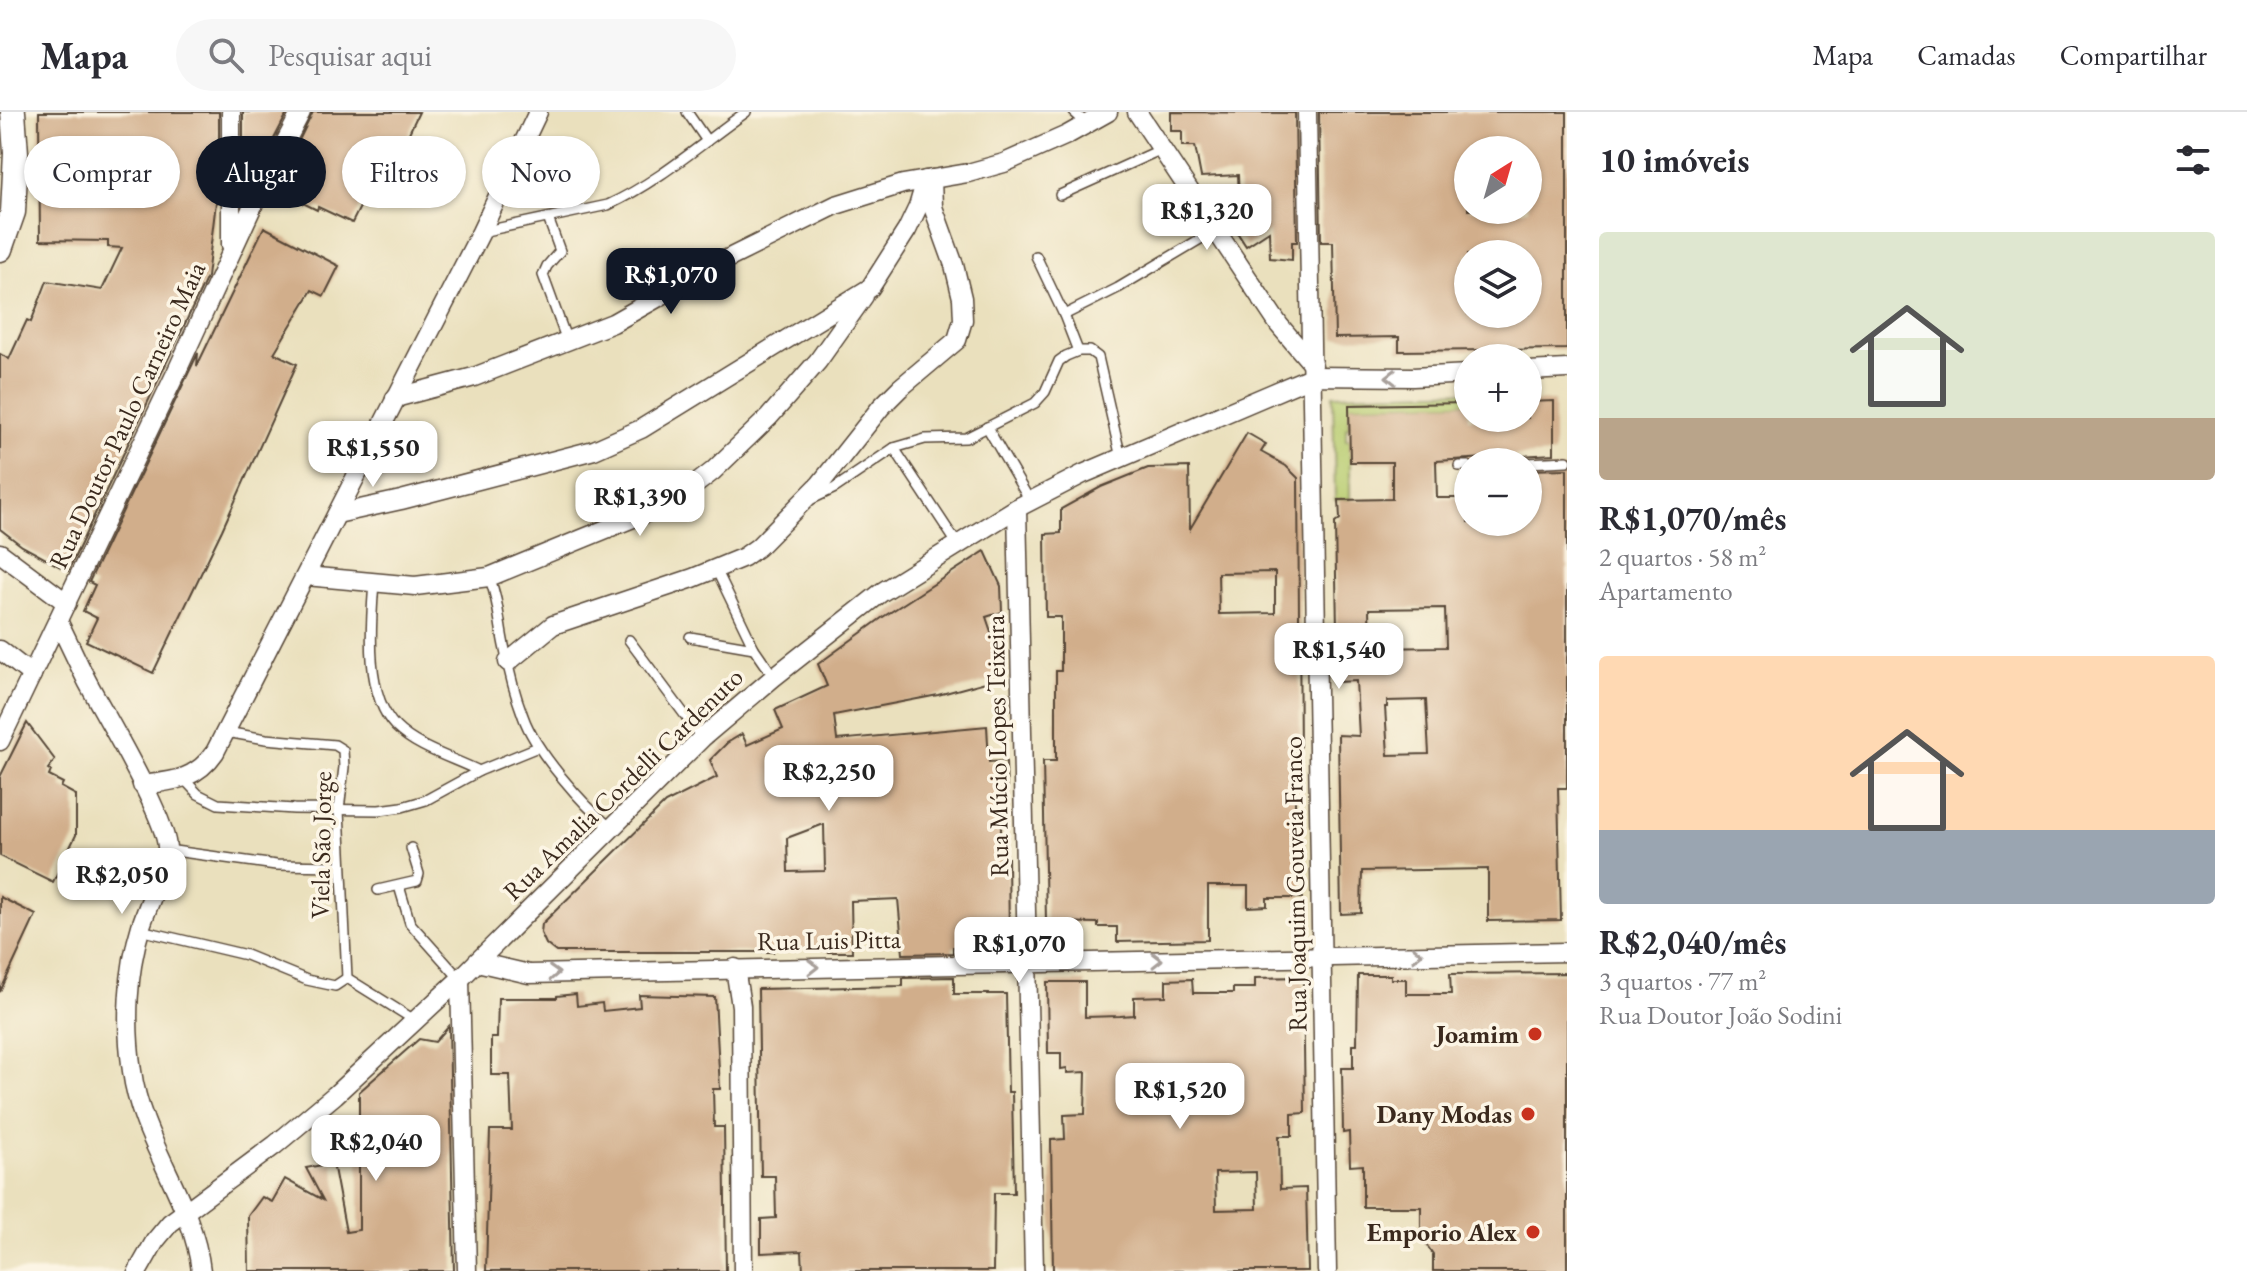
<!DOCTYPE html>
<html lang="pt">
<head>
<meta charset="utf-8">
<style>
  :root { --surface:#fff; --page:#f7f7f7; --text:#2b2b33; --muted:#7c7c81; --line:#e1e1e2; --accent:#111827 }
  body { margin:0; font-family:"EB Garamond",serif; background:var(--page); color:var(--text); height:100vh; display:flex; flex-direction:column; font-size:30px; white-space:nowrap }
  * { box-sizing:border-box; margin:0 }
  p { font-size:26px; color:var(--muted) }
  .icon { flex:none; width:44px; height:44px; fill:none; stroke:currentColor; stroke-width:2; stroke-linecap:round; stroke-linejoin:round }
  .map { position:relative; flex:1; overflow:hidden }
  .side { display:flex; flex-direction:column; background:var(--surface); width:680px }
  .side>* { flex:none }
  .guide { position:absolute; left:24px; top:24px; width:760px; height:72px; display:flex; gap:16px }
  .needle { width:52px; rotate:37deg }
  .fabs { position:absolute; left:1454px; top:24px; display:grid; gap:16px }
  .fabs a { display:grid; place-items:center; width:88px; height:88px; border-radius:50%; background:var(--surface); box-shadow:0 2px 6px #0004; font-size:40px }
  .price { position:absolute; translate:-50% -68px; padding:0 18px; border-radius:16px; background:#fff; color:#222; font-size:26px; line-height:52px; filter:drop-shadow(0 2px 4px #0008) }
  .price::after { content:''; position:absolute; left:50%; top:48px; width:24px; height:18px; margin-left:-12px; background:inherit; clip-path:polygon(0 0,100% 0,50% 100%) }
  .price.on { background:var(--accent); color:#fff }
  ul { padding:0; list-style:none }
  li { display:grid; align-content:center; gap:16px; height:424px; padding:0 32px }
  li span { display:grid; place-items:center; height:248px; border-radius:8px; color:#555 }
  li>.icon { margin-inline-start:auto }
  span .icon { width:144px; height:144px; fill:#fffc; stroke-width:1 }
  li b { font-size:34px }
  h2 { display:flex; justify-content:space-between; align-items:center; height:96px; padding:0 32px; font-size:34px }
  .chip { padding:0 28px; border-radius:36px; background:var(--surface); box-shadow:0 2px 6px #0004; font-size:28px; line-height:72px }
  .chip.on { background:var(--accent); color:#fff }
  header { display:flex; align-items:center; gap:48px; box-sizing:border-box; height:112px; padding:0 40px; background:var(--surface); border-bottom:2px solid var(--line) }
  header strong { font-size:38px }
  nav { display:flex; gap:44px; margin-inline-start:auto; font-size:28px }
  .search { width:560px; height:72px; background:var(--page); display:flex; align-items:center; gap:20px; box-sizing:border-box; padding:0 28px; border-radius:44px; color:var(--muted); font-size:30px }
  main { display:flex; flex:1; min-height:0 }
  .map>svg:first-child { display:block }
  .green { fill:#b8cc70; stroke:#7a7b47; stroke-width:2 }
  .building { fill:#d1ae8b; fill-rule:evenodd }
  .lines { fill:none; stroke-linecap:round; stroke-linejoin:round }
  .service-casing { stroke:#554536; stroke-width:12 }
  .minor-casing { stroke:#554536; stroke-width:21 }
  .tertiary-casing { stroke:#554536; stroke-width:27 }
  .service { stroke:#fff; stroke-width:9 }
  .minor { stroke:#fff; stroke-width:18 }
  .tertiary { stroke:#fff; stroke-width:24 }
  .oneway { stroke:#a79f9a }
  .poi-dot { fill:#c8321e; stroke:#fcf5e5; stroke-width:3 }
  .labels { text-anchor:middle; stroke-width:7; stroke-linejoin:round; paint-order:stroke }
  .street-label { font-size:26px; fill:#3b2a1e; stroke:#fcf5e5 }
  .poi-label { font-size:26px; font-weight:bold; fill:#3b2a1e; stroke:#fcf5e5; text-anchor:end }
</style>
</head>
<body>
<header>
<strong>Mapa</strong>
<div class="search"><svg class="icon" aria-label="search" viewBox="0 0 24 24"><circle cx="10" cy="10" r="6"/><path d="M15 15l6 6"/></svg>Pesquisar aqui</div>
<nav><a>Mapa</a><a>Camadas</a><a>Compartilhar</a></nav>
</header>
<main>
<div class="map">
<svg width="1567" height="1159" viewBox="0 0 1567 1159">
  <rect width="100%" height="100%" fill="#fcf5e5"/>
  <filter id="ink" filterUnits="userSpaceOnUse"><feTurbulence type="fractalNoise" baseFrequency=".0125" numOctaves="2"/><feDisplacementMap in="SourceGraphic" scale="16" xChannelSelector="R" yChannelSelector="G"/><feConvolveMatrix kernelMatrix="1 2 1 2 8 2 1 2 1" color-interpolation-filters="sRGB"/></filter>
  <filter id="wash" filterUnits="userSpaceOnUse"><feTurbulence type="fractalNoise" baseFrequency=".006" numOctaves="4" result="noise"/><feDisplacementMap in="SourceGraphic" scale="32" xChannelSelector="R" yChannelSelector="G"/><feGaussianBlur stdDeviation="1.8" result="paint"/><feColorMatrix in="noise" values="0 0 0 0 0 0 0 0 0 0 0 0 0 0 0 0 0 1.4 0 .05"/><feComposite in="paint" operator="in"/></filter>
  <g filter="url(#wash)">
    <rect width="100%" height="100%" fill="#eae0bd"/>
    <path class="green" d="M1468,279V291L1350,293L1349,315L1346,316V328H1350V387L1335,388L1333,283Z"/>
    <g id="blocks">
      <g class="building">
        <path d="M39,0H219V65L207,165L68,459L22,434L0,417V242L9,247L27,208L31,210L47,169L102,178L122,136L108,135V129L40,128Z"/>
        <path d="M243,0H288L254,65L243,57Z"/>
        <path d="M313,0H419L401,38L391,33L352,111L318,95L317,98L275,77Z"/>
        <path d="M1171,0L1295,1L1297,130H1292V148L1270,146L1269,119L1246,134L1233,114L1240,110L1238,63L1201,65L1195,34H1182V19H1171Z"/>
        <path d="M1319,0H1567V237L1399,239V225L1335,226L1333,130H1321ZM1468,38H1528V98H1468ZM1468,142H1528V202H1468Z"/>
        <path d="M264,115L339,154L324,184L312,178L274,241L297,252L222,418L153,561L86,529L97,506L83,499L95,473L89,470L198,241L197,254Z"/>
        <path d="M1554,289V342L1436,349L1437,386H1468V410H1528V358L1567,357V676H1558L1561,808L1488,809V757L1362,759L1361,801L1341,802L1338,623L1359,624L1356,569L1338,570L1335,411L1340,407L1339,388L1392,387V350H1350L1349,293L1468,291V306H1528V290ZM1445,496L1446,535L1370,536L1369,497ZM1426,588L1429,642L1388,643L1385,595H1387V589Z"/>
        <path d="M1247,321L1266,332L1261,340L1286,354L1298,366L1300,644H1295V717H1301L1302,786H1267V794L1248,795V774H1208V828L1117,830V815H1098V811L1046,810L1043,649H1056V559H1061V505H1046L1045,422L1061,421V397L1101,375L1148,356L1189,355L1190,417ZM1275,460V501L1219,502L1218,461Z"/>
        <path d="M985,439L1001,474L1002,500L986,505L999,543L1003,542L1004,565L938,583L834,603L837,628L987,614L989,650L1006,649L1007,686H1001V746H1008L1009,825L1002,835H953V841L903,842L898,787L851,789L852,840H827L826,836L772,837L773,840H556L546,832L541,821L542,812L665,691L717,665L710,648L727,631L742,622L747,633L783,617L775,598L827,574L818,552L883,505ZM824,712L825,759L788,760L787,726Z"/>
        <path d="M27,611L55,648L48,657L51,659L49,664L63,671L61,675L76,683V723L53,770L0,744V665Z"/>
        <path d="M0,785L36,803L0,880Z"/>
        <path d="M1567,861V1159H1433V1142L1421,1125V1095H1363V1053L1350,1054L1349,1020L1343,1021L1342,956H1353V932H1357L1358,863H1391V867H1406V882H1451L1450,862Z"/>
        <path d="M954,865V882H1006L1008,980H1012L1014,1081H994L993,1159H803L802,1139L761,1141V1107L776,1106L775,1064H761L758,877L903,874V866Z"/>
        <path d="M1303,865L1305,1001L1292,1002V1024H1279L1280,1077L1306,1076L1308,1159H1053L1051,1028L1065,1027L1064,1003L1085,1002L1086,960L1067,961V956L1061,957V941H1048L1047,870H1085V905L1120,904L1134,903V885L1166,884V868L1192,867L1193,881H1233V876H1255V866ZM1256,1060L1257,1097L1216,1098L1215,1061Z"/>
        <path d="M576,882L577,894L602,891L603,899L640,895L639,883L715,885L720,977H713L714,1015H724L726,1159H486L490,1018H512L510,963H491V926H497L498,886H557V884Z"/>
        <path d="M449,914L454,1159H249L248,1104L262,1085L272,1090L285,1067L323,1088L306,1056L333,1051L346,1120L359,1118V980L419,927L435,930Z"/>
      </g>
    </g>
  </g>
  <g filter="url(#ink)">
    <use href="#blocks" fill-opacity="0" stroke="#554536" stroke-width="2"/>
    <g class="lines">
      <defs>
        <g id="service">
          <path d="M687,0L707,29"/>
          <path d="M1074,0L1087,12"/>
          <path d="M1060,83L1162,37"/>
          <path d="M548,106L560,139L547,154L543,163L567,229"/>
          <path d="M481,120L608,93C658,70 701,32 746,0"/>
          <path d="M1036,144L1064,203L1078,239"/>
          <path d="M1064,203L1118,176L1217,117"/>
          <path d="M987,315L1030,389"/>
          <path d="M894,336L958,433"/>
          <path d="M1528,351L1567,349"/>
          <path d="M1459,354H1468"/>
          <path d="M812,387L835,376L894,336L925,327L966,326L1035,291L1045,280L1059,249L1066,244L1078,239H1090L1098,245L1121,346"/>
          <path d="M716,457L754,536L774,565"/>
          <path d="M489,465C499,488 499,513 505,538C509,560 515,583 523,604C535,639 583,693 611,716"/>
          <path d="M374,470C371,511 364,583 396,615C417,636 453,646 479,659"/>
          <path d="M690,525L754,536"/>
          <path d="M629,528L702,626"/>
          <path d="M226,620L266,627L335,633L343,638L344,655L339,698L347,866L416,909"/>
          <path d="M184,667L198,682L218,692L294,697L379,698L402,695L426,688L479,659L538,635"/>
          <path d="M167,738L276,753L340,754"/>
          <path d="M399,774L410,811L460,867"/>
          <path d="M378,778L417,769L419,762L411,736"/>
          <path d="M140,818L246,843L307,868L335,874L347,866"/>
        </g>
        <g id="minor">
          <path d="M1137,0L1279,213L1313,253"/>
          <path d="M1307,0L1327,1159"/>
          <path d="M231,133V0"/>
          <path d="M1528,259L1567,257"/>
          <path d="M395,286L474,265L613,211L717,152L836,93L903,72L968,61L1004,51L1067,23L1108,0"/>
          <path d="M1017,396L1034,1159"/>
          <path d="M337,402L401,388L594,338L641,317L870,176L907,118L918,95L926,68"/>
          <path d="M0,441L67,491"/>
          <path d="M306,464L415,474L489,465L655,397L687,379L713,359L769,305L818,249L864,184"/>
          <path d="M58,509C68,529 77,549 87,569C103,600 170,711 167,739C165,756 147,795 141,814C127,859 125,912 132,959C141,1030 193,1087 201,1159"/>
          <path d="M0,538L32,563"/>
          <path d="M508,550L553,513L693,466L744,445L758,435L820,372L881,295L900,276L957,228L963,208L962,186L954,153L933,95L932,67"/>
          <path d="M0,629L176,261L255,89L301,0"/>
          <path d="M142,673C173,669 196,668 215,640L481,120L538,0"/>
          <path d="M477,850L529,862L1567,840"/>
          <path d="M735,856L741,894L743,1159"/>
          <path d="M460,867L467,1159"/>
          <path d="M138,1159L155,1129L170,1111L275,1033L335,983L460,867L702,626L774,565L882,480L1017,396L1083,362L1313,264L1413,265L1468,262"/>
        </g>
        <path id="tertiary" d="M0,137L13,100L16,41L13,0"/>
      </defs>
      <use href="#service" class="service-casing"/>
      <use href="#minor" class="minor-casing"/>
      <use href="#tertiary" class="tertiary-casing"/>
      <use href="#service" class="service"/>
      <use href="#minor" class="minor"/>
      <use href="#tertiary" class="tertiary"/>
    </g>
    <defs><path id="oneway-chevron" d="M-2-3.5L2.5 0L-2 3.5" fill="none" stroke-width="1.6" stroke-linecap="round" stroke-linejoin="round" transform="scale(2)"/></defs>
    <g class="oneway">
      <use href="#oneway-chevron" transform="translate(1391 265) rotate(-180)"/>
      <use href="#oneway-chevron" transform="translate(1417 842) rotate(-1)"/>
      <use href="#oneway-chevron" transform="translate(1157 848) rotate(-1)"/>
      <use href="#oneway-chevron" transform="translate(813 855) rotate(-1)"/>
      <use href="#oneway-chevron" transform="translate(554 861) rotate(-2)"/>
    </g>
  </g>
  <g class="poi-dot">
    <circle cx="1535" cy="922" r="8"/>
    <circle cx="1528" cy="1002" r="8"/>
    <circle cx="1533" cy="1120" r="8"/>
  </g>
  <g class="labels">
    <g class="street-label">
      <text transform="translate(127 303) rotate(-65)" y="9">Rua Doutor Paulo Carneiro Maia</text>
      <text transform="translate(997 634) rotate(-91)" y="9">Rua Múcio Lopes Teixeira</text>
      <text transform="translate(623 672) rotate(-44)" y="9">Rua Amalia Cordelli Cardenuto</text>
      <text transform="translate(321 733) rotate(-89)" y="9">Viela São Jorge</text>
      <text transform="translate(1295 772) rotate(-91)" y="9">Rua Joaquim Gouveia Franco</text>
      <text transform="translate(829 828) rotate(-1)" y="9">Rua Luis Pitta</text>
    </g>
    <g class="poi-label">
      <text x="1519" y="931">Joamim</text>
      <text x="1512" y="1011">Dany Modas</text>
      <text x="1517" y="1129">Emporio Alex</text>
    </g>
  </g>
</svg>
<div class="fabs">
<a><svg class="needle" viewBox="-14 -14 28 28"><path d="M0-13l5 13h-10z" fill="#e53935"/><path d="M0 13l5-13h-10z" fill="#7c7c81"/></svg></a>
<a><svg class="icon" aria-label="layers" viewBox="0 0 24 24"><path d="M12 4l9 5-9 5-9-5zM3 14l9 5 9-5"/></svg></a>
<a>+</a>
<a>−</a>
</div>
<b class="price" style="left:1207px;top:140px">R$1,320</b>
<b class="price on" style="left:671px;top:204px">R$1,070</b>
<b class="price" style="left:373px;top:377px">R$1,550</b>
<b class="price" style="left:640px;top:426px">R$1,390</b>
<b class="price" style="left:1339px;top:579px">R$1,540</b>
<b class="price" style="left:829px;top:701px">R$2,250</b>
<b class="price" style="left:122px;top:804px">R$2,050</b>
<b class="price" style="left:1019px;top:873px">R$1,070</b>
<b class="price" style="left:1180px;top:1019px">R$1,520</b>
<b class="price" style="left:376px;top:1071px">R$2,040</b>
<div class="guide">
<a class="chip">Comprar</a>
<a class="chip on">Alugar</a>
<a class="chip">Filtros</a>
<a class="chip">Novo</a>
</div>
</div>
<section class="side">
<h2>10 imóveis<svg class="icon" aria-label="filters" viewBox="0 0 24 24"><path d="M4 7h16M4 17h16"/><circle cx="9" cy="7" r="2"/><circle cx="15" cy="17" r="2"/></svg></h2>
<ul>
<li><span style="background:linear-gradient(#dfe7d0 75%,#b9a48a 0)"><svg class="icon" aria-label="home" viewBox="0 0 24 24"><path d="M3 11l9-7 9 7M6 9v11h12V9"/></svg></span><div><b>R$1,070/mês</b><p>2 quartos · 58 m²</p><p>Apartamento</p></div></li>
<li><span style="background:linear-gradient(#ffd9b3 70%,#9aa5b1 0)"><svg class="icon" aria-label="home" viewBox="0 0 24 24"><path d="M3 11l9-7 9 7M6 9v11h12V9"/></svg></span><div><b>R$2,040/mês</b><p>3 quartos · 77 m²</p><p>Rua Doutor João Sodini</p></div></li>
</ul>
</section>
</main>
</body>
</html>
